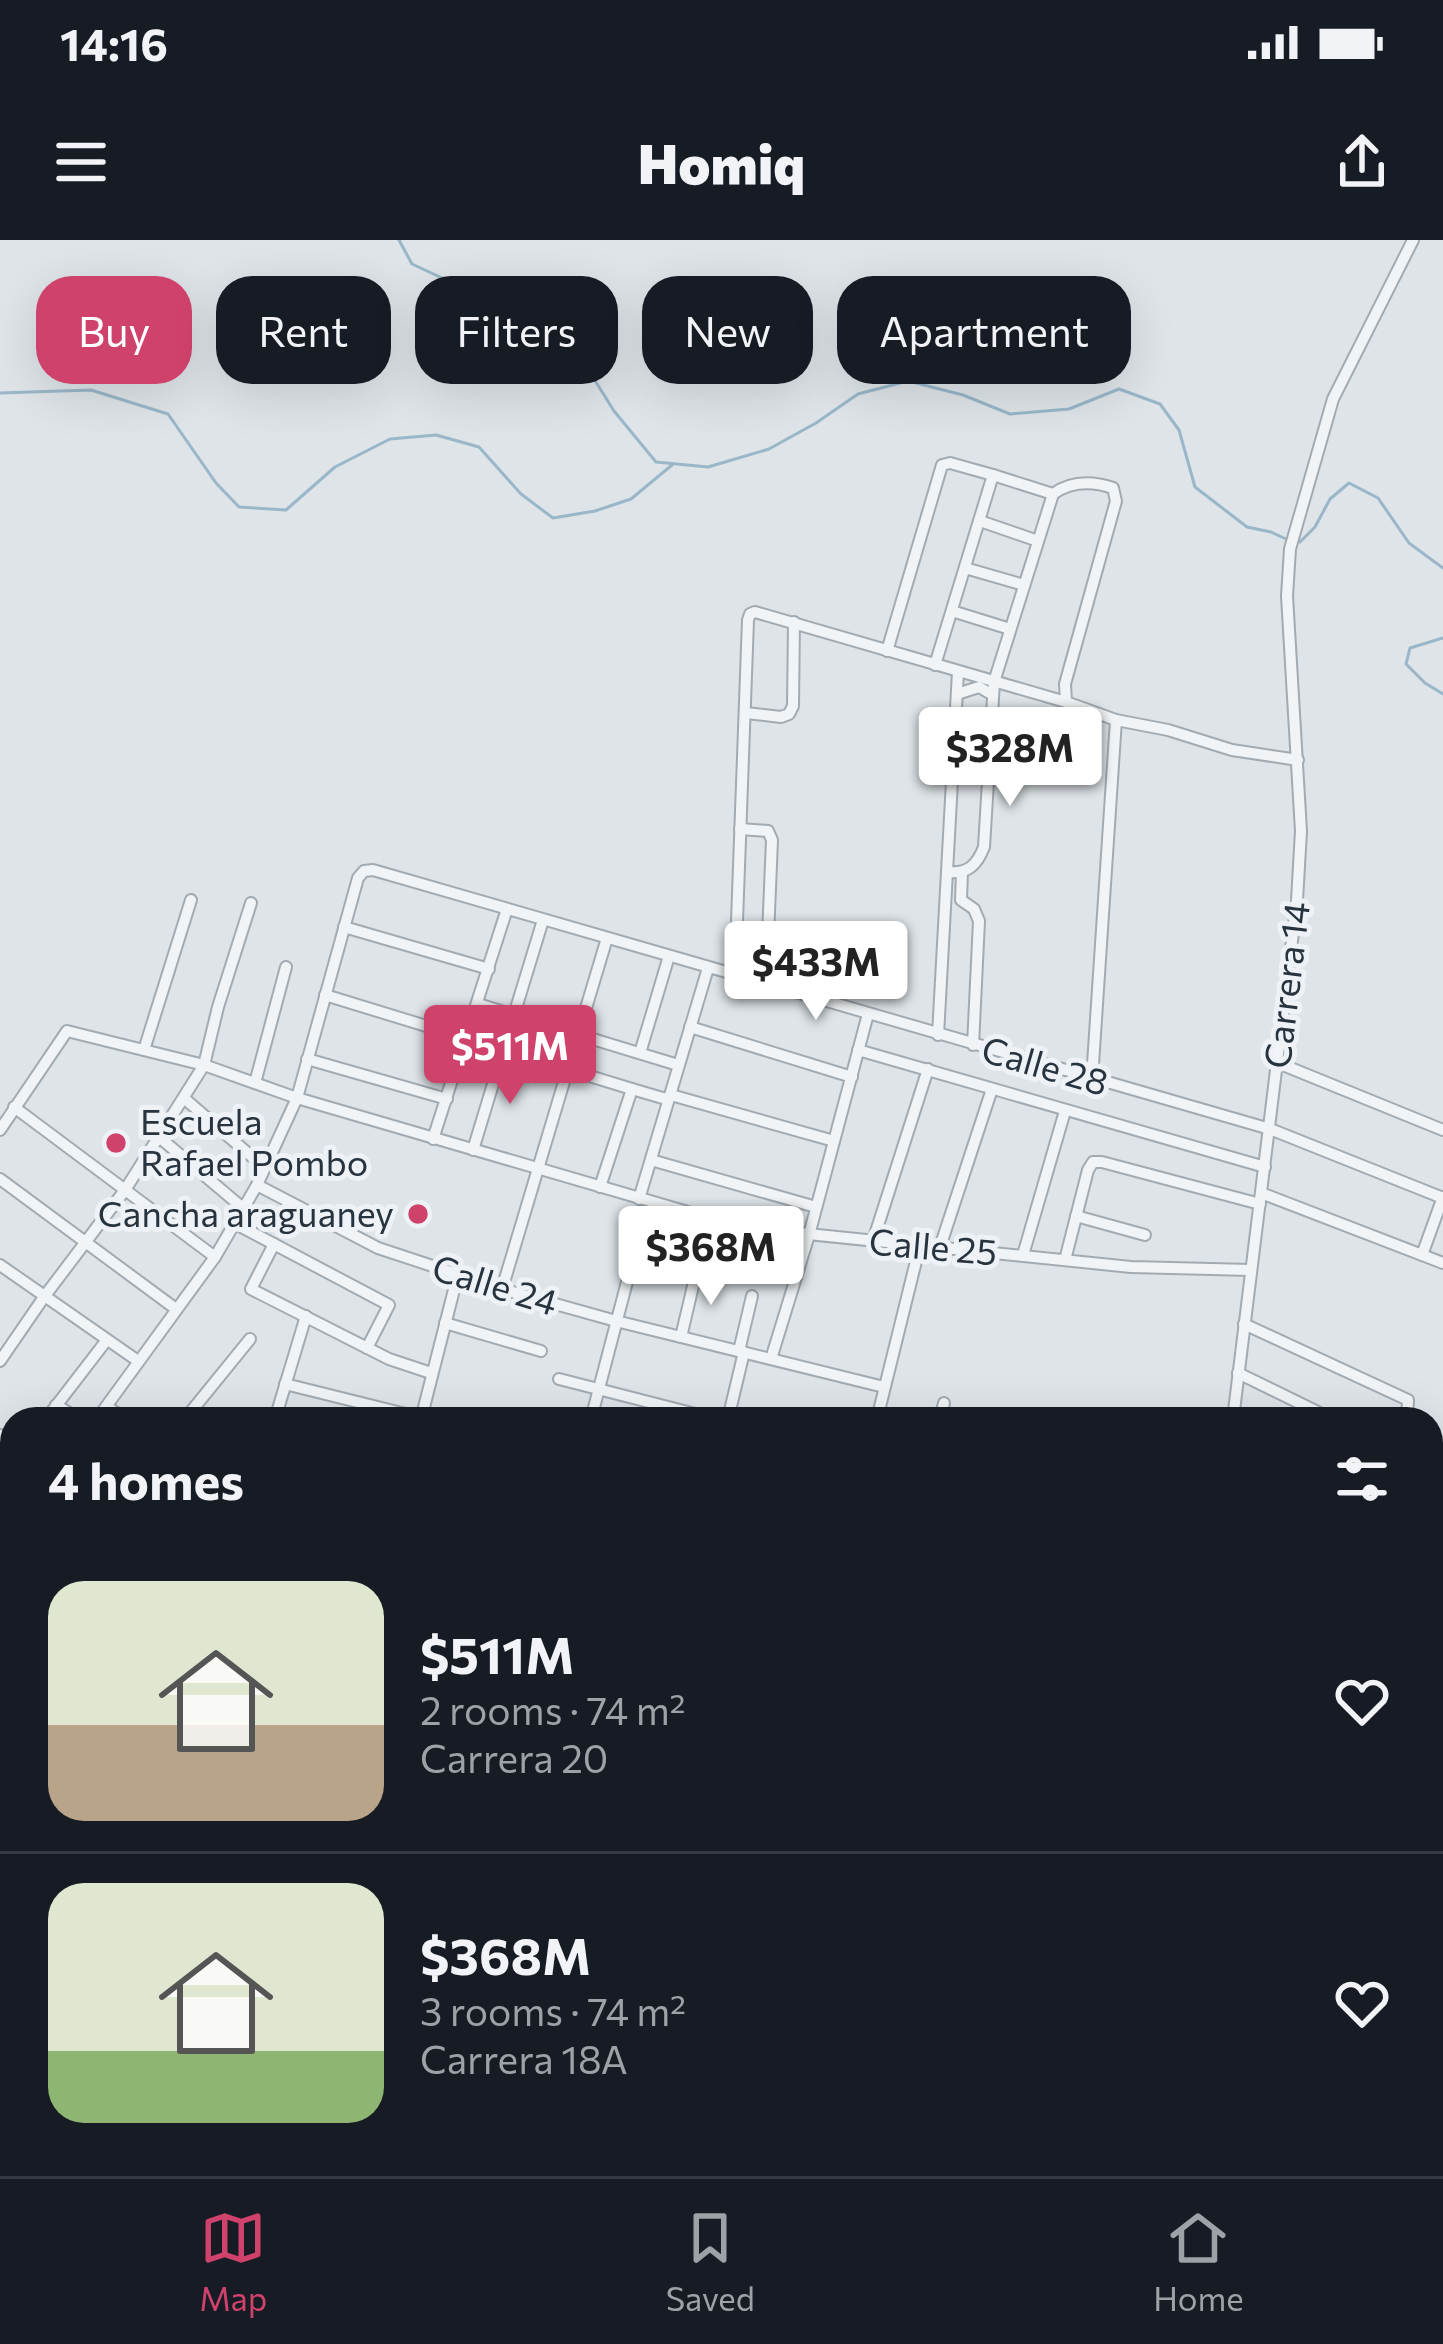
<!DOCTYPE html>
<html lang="en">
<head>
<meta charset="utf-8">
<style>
  :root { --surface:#171b24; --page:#242831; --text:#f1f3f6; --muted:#9ea1a6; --line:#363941; --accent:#cf426b }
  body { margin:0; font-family:Commissioner,sans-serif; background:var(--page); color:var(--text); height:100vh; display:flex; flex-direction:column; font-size:45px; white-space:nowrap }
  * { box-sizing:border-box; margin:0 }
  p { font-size:39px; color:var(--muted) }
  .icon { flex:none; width:66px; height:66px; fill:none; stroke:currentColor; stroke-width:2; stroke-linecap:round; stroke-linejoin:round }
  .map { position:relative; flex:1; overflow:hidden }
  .sheet { position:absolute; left:0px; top:1167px; width:1443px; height:771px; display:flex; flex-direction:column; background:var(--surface); border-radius:36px 36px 0 0; box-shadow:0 12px 48px #0002 }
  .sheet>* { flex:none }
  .guide { position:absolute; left:36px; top:36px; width:1371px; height:108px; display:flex; gap:24px }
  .price { position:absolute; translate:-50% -102px; padding:0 27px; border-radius:12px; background:#fff; color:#222; font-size:39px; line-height:78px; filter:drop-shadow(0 3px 6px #0008) }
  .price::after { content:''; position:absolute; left:50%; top:72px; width:36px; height:27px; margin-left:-18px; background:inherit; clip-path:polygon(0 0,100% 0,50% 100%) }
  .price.selected { background:var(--accent); color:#fff }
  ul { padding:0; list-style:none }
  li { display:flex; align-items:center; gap:36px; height:300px; padding:0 48px }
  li+li { border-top:3px solid var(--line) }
  li span { display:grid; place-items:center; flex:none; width:336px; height:240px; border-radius:36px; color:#555 }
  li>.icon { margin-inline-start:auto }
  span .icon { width:144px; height:144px; fill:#fffc; stroke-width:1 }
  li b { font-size:51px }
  h2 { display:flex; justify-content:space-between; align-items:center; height:144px; padding:0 48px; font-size:51px }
  .pill { padding:0 42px; border-radius:36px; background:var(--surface); box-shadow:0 12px 48px #0002; font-size:42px; line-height:108px }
  .pill.selected { background:var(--accent); color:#fff }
  .status { display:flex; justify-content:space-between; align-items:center; height:84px; padding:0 60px; background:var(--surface); direction:ltr }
  .status svg { height:33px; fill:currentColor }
  header { display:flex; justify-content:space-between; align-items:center; height:156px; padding:0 48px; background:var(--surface); font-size:54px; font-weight:800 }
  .tab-bar { display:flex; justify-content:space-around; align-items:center; height:168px; border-top:3px solid var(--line); background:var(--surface); font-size:33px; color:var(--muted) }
  .tab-bar a { display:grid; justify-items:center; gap:6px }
  .tab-bar .selected { color:var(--accent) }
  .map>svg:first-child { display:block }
  .green { fill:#c7d2c0 }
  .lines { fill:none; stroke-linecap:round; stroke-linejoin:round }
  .stream { stroke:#99b7c9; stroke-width:3 }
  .street-casing { stroke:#a3abb2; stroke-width:14 }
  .street { stroke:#f1f4f6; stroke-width:10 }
  .secondary { stroke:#fff; stroke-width:14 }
  .poi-dot { fill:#cf426b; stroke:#eef2f6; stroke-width:4.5 }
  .labels { text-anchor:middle; stroke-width:10; stroke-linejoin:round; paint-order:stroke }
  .street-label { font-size:36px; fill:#27333f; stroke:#eef2f6 }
  .poi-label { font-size:36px; fill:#27333f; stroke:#eef2f6; text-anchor:start }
</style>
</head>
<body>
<div class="status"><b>14:16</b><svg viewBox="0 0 49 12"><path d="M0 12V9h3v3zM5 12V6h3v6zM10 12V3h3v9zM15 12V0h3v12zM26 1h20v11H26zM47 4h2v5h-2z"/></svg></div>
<header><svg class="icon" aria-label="menu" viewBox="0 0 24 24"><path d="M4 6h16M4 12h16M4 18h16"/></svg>Homiq<svg class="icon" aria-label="share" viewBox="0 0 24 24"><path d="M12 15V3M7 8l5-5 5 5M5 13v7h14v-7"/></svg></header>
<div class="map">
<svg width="1443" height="1936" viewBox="0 0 1443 1936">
  <rect width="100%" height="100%" fill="#dee4e8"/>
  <path class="green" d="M1133,1926H1363L1361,1936H1131Z"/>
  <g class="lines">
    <g class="stream">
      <path d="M399,0L412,24L455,44L526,63L566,94L614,171L656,222L708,227L769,209L816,183L858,154L908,141L963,155L1010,174L1069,169L1119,149L1160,164L1179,190L1195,247L1247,287L1271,292L1286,299"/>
      <path d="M0,153L91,150L168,174L216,243L239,267L286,270L335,227L390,199L436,195L479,207L521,254L553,278L595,271L631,259L672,225"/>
      <path d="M1295,301L1300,302L1315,287L1330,259L1349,243L1378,258L1409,303L1443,328"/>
      <path d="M1443,398L1410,408L1406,424L1425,443L1443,454"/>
      <path d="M0,1558L12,1567"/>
      <path d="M1431,1739L1443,1742"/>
    </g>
    <defs>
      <g id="street">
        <path d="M993,235L1053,254C1071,241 1092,241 1113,248L1116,261L1065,444L1066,462"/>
        <path d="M980,281L1038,301"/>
        <path d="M965,328L1024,345"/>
        <path d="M952,371L1010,389"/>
        <path d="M887,411L942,225L950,223L993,235L935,425"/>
        <path d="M957,454L979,447L993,455"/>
        <path d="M746,473L781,477L789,474L793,466L794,382"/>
        <path d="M740,589L768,591L772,600L766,744"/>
        <path d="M948,632C968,634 977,625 984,607L994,442L1053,254"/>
        <path d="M962,632L961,660L974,669L979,681L973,805"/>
        <path d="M344,687L489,729"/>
        <path d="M735,736L748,380L750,374L755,372L1066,462L1116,480L1168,490L1232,510L1298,520"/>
        <path d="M325,755L632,849L666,859L671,855L834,901"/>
        <path d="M478,764L678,825"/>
        <path d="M514,775L543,680"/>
        <path d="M690,787L852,837"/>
        <path d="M938,795L958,432"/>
        <path d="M144,810L191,660"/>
        <path d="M858,810L1265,927"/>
        <path d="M640,813L669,716"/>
        <path d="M307,819L447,859"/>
        <path d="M1278,823L1443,890"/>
        <path d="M1092,839L1116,480"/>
        <path d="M255,843L286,727"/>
        <path d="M185,859L265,928"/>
        <path d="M14,867L215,1017"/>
        <path d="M0,890L67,791L204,825L297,858L739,987L1131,1027L1251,1030"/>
        <path d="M159,897L244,969"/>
        <path d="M433,899L507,669"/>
        <path d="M473,910L503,811"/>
        <path d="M651,920L816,967"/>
        <path d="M0,939L176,1069"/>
        <path d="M257,945L378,1008L502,1049L616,1081L884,1147"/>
        <path d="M600,947L632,849"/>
        <path d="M1261,953L1443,1023"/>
        <path d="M639,959L708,728"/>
        <path d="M1076,976L1145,995"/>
        <path d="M236,984L389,1065L367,1108"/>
        <path d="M873,1001L928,829"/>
        <path d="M274,1004L251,1049L389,1119L431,1133"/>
        <path d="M940,1007L992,849"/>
        <path d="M1023,1015L1065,871"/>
        <path d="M1422,1015L1443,957"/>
        <path d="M1065,1020L1088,930L1093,922H1102L1260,964"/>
        <path d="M0,1025L138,1121"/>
        <path d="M502,1049L607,698"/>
        <path d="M445,1083L541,1111"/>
        <path d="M1244,1084L1408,1160L1407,1179"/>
        <path d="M681,1097L697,1029"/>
        <path d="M739,1111L752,1056"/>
        <path d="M771,1119L809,995L868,774"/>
        <path d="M0,1121L44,1057L125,950L204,825L218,767L251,663"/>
        <path d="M1238,1133L1332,1179"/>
        <path d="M559,1139L715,1179"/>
        <path d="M285,1144L426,1179"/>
        <path d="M56,1165L79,1179"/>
        <path d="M107,1167L126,1179"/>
        <path d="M1234,1173L1258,1179"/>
        <path d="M46,1179L106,1101"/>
        <path d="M97,1179L215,1017L257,945L297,858L358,638L364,631L373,630L1270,889L1443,958"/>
        <path d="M185,1179L250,1099"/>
        <path d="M275,1179L306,1076"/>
        <path d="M421,1179L458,1034"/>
        <path d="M591,1179L638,1000"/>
        <path d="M728,1179L744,1112"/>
        <path d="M877,1179L920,1005"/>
        <path d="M940,1179L944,1163"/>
        <path d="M1233,1179L1297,660L1301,591L1287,356L1290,309L1333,159L1413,0"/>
        <path d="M0,1195L12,1204"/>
        <path d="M0,1274L12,1283"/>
        <path d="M0,1309L12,1293"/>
        <path d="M1431,1398L1443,1399"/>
        <path d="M0,1417L12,1401"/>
        <path d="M0,1440L12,1443"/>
        <path d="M1431,1445L1443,1447"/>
        <path d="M1431,1489L1443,1490"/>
        <path d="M1431,1592L1443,1508"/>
        <path d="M0,1630L12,1633"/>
        <path d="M1431,1632L1443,1634"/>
        <path d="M0,1639L12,1642"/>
        <path d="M1431,1679L1443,1681"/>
        <path d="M0,1718L12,1666"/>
        <path d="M1431,1727L1443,1729"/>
        <path d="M1431,1761L1443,1764"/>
        <path d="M1431,1815L1443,1818"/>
        <path d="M1431,1869L1443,1872"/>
        <path d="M1431,1923L1443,1926"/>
        <path d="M273,1926L314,1936"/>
        <path d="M235,1936L238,1926"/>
        <path d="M407,1936L410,1926"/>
        <path d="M481,1936L483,1926"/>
        <path d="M546,1936L548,1926"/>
        <path d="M694,1936L697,1926"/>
        <path d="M772,1936L775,1926"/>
        <path d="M869,1936L871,1926"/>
        <path d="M996,1936L998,1926"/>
        <path d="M1124,1936L1126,1926"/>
        <path d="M1370,1936L1372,1926"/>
      </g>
    </defs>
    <use href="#street" class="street-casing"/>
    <use href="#street" class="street"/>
    <g class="secondary">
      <path d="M0,1781L12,1784"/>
      <path d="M597,1926L638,1936"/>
    </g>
  </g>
  <g class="poi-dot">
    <circle cx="116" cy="903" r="12"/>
    <circle cx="418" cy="974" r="12"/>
  </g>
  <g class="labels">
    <g class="street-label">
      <text transform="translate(1287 745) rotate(-83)" y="13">Carrera 14</text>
      <text transform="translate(1045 826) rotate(16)" y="13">Calle 28</text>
      <text transform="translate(933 1007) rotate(5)" y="13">Calle 25</text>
      <text transform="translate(495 1045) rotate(17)" y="13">Calle 24</text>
    </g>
    <g class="poi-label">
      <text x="140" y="895">Escuela<tspan x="140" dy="41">Rafael Pombo</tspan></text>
      <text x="394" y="987" text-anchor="end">Cancha araguaney</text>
    </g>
  </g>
</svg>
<b class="price" style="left:1010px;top:569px">$328M</b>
<b class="price" style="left:816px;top:783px">$433M</b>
<b class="price selected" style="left:510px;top:867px">$511M</b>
<b class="price" style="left:711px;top:1068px">$368M</b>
<div class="guide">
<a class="pill selected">Buy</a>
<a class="pill">Rent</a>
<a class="pill">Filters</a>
<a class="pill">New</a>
<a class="pill">Apartment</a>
</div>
<section class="sheet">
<h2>4 homes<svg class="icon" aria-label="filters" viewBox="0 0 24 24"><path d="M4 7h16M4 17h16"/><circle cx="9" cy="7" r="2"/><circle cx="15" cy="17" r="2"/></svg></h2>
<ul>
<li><span style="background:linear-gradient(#dfe7d0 60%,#b9a48a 0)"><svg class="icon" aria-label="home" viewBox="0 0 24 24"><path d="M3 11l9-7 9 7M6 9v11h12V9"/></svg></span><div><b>$511M</b><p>2 rooms · 74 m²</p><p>Carrera 20</p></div><svg class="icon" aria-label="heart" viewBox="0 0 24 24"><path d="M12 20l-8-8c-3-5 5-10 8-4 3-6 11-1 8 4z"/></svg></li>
<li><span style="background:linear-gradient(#dfe7d0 70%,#8fb573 0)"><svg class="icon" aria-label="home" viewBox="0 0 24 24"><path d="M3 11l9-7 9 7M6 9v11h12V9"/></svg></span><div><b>$368M</b><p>3 rooms · 74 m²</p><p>Carrera 18A</p></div><svg class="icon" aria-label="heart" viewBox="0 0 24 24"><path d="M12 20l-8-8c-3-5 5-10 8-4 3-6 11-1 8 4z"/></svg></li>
</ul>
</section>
</div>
<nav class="tab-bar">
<a class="selected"><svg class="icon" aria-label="map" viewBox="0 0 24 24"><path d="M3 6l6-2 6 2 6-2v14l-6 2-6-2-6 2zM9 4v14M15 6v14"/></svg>Map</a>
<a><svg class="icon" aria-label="saved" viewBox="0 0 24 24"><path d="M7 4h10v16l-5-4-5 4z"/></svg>Saved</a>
<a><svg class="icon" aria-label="home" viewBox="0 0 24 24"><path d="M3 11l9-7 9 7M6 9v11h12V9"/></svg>Home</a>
</nav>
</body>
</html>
